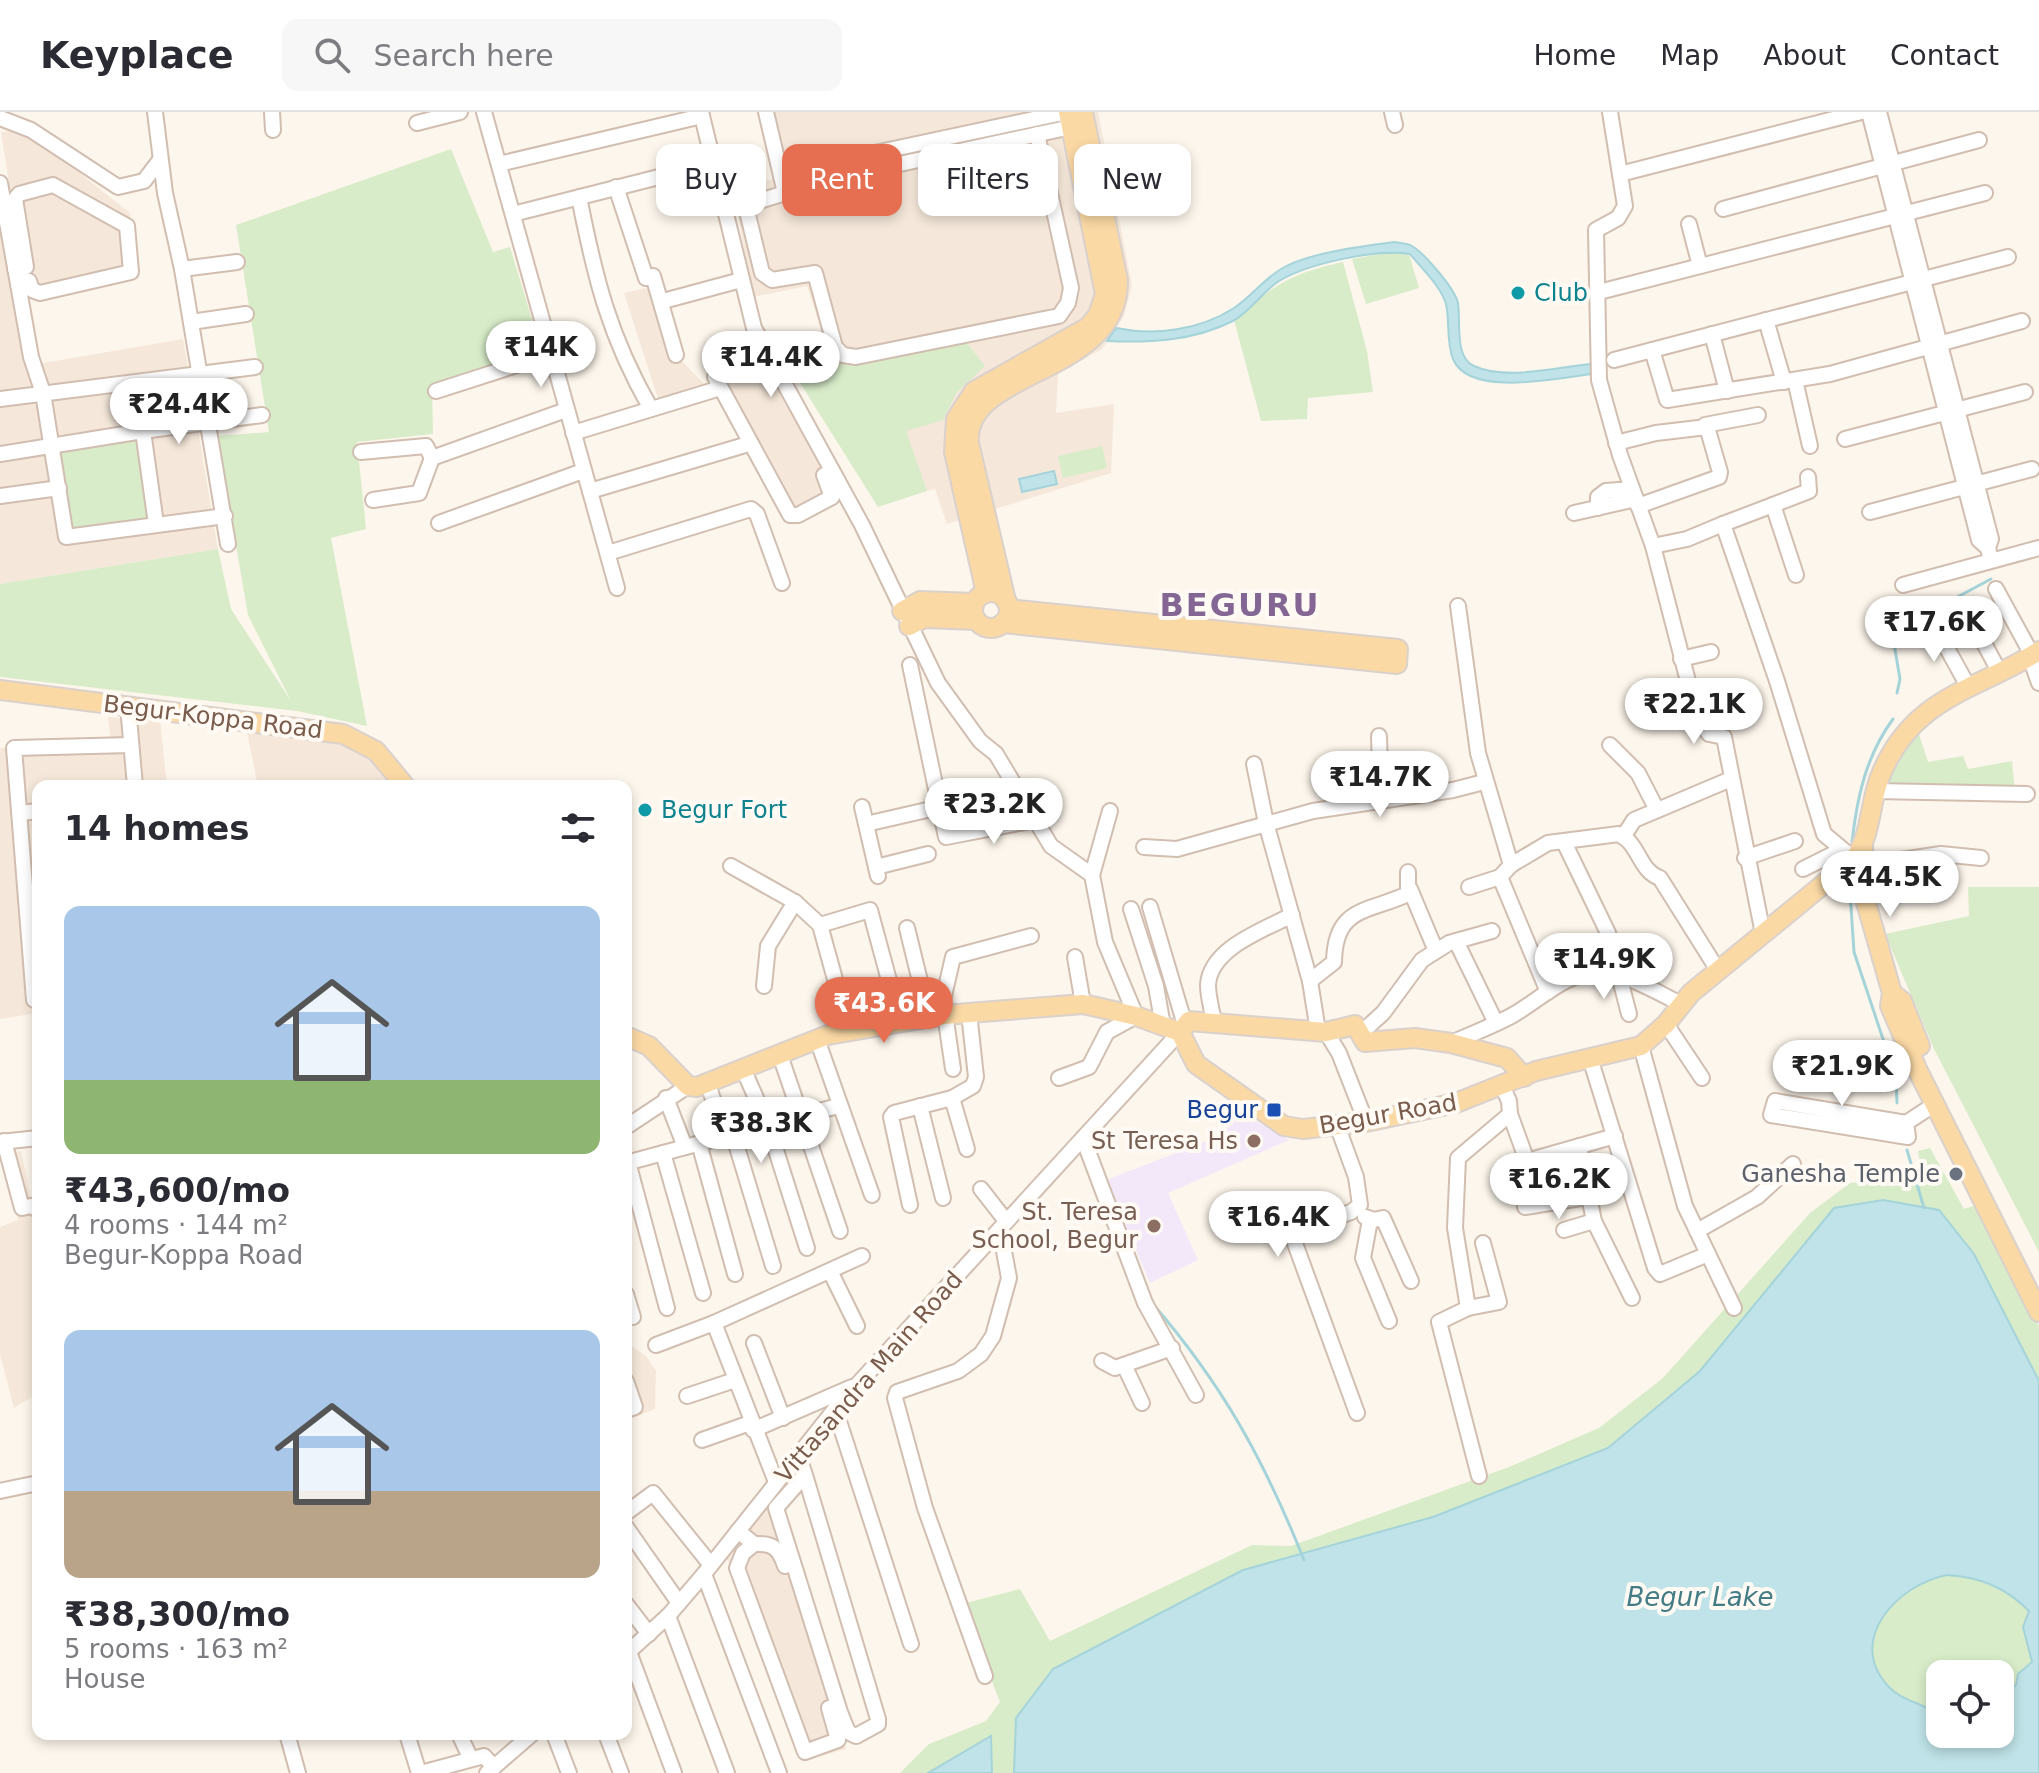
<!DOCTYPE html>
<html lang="en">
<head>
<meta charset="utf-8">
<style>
  :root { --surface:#fff; --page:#f7f7f7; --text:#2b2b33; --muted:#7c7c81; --line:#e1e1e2; --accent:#e76f51 }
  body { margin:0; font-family:"DejaVu Sans",sans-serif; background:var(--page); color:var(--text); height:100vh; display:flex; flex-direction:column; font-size:30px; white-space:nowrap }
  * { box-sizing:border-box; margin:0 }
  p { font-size:26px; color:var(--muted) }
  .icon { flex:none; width:44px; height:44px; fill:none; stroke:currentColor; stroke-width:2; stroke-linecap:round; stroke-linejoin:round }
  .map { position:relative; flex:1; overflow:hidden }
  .side { position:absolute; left:32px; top:668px; width:600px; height:960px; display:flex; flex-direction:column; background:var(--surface); border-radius:16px; box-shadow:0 4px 12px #0003 }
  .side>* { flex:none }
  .banner { position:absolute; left:656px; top:32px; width:760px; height:72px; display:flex; gap:16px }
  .tools { position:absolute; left:1926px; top:1548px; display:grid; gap:16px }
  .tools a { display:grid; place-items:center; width:88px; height:88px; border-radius:16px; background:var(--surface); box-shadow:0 4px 12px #0003; font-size:40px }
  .price { position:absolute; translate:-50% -68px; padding:0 18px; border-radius:28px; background:#fff; color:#222; font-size:26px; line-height:52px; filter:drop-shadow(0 2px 4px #0008) }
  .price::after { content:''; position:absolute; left:50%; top:48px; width:24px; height:18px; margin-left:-12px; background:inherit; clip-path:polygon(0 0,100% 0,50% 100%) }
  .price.on { background:var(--accent); color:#fff }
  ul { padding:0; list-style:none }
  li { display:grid; align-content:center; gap:16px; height:424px; padding:0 32px }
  li span { display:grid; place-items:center; height:248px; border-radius:16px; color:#555 }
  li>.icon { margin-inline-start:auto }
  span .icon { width:144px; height:144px; fill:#fffc; stroke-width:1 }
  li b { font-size:34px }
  h2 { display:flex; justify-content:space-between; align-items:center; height:96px; padding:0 32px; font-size:34px }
  .chip { padding:0 28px; border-radius:16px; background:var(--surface); box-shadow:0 4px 12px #0003; font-size:28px; line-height:72px }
  .chip.on { background:var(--accent); color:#fff }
  header { display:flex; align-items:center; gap:48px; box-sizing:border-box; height:112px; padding:0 40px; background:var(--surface); border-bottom:2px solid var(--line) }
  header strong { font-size:38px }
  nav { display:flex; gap:44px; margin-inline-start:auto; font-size:28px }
  .search { width:560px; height:72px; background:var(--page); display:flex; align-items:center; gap:20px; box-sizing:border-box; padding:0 28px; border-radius:16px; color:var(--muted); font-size:30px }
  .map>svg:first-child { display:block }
  .residential { fill:#f5e8da }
  .education { fill:#f3e8fa }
  .green { fill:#d8ecc9 }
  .water { fill:#bfe3e8; stroke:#a5d3da; stroke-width:2; fill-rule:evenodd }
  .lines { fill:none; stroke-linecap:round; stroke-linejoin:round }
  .stream { stroke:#a5d3da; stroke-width:3 }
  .minor-casing { stroke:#d1beb0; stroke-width:18 }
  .major-casing { stroke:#dad1cd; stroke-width:22 }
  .minor { stroke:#fff; stroke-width:14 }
  .major { stroke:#fbd9a5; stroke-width:18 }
  .culture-dot { fill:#0f9aa8; stroke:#fffaf3; stroke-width:3 }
  .transit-dot { fill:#1a4fb4; stroke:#fffaf3; stroke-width:3 }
  .education-dot { fill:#8d6e63; stroke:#fffaf3; stroke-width:3 }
  .worship-dot { fill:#6b7280; stroke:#fffaf3; stroke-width:3 }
  .labels { text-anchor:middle; stroke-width:8; stroke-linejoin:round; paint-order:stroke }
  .culture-label { font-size:24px; fill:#0d838f; stroke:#fffaf3; text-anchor:start }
  .street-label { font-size:24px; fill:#7a5c4d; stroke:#fffaf3 }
  .transit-label { font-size:24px; fill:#164399; stroke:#fffaf3; text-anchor:end }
  .education-label { font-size:24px; fill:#785e54; stroke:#fffaf3; text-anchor:end }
  .worship-label { font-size:24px; fill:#5b616d; stroke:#fffaf3; text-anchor:end }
  .water-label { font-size:26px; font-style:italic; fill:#437c86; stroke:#fffaf3 }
  .district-label { font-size:32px; font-weight:bold; letter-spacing:2px; fill:#846695; stroke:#fffaf3 }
</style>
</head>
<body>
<header>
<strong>Keyplace</strong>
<div class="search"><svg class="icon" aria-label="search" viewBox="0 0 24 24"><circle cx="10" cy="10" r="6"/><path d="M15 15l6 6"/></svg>Search here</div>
<nav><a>Home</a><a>Map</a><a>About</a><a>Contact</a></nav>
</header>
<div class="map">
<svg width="2039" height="1661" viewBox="0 0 2039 1661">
  <rect width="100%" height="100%" fill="#fdf6ec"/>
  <g class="residential">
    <path d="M757,0H1098L1132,173L1124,204L1102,237L1058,262L1056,301L1114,292L1111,361L947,412L935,377L927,379L887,268L842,282L807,174L753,185L733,77L773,67Z"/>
    <path d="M24,17L130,101L136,162L27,185L1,20Z"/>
    <path d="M0,105L26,254L183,227L218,437L0,472Z"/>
    <path d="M656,174L676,243L708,276L659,290L624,181Z"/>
    <path d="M765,244L842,388L791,409L707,255Z"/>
    <path d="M108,605L160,608L167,674H38V901L0,907V636L111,630Z"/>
    <path d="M247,620L308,625L341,633L371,649L389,674H258Z"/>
    <path d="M21,1039L31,1086L38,1084V1281L14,1296L0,1242V1115L18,1108L1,1042Z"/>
    <path d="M626,1230L646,1244L656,1259L655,1297L626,1309Z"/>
    <path d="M770,1388L846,1637L803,1649L727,1447Z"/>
  </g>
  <path class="education" d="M1243,1002L1289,1028L1168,1081L1198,1148L1150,1171L1106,1068L1217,1025Z"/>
  <g class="green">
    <path d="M451,37L493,140L510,135L541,237L432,275L433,322L357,330L366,417L331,426L367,614L297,599L0,565V472L218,437L231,497L291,589L248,503L217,324L269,320L236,113Z"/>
    <path d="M1392,140L1409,142L1419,176L1366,192L1352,147Z"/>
    <path d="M1343,150L1367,239L1373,280L1308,286L1307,307L1261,309L1234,208C1273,173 1292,161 1343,150Z"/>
    <path d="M823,224L833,253L967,231L985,254L957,280L943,308L906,319L927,379L878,395L780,239Z"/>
    <path d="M148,312L163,414L63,429L48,327Z"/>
    <path d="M1102,334L1107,356L1063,366L1058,344Z"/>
    <path d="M1917,616L1928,650L1963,644L1968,657L2012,649L2015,679L1881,677L1892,651Z"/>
    <path d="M1968,775H2039V1140L1934,937L1885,822L1969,804Z"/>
    <path d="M1930,1036L1964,1097L1976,1093L2039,1214V1269L1974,1142L1939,1098L1884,1088L1834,1096L1700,1259L1608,1336L1433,1405L1243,1458L1053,1557L1016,1606L1014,1661H992L990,1624L928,1661H900L929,1632L986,1609L1000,1590L962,1492L1020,1477L1050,1529L1252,1433L1291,1434L1509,1355L1599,1316L1663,1266L1810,1101L1850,1071L1922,1063L1918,1039Z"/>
    <path d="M1947,1463C1981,1465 2005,1476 2029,1499L2023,1515L2032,1550L2018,1562L2016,1573L2000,1585V1562H1940V1604C1922,1590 1902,1590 1888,1574C1845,1527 1899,1471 1947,1463Z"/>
  </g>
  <g class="water">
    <path d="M1394,130C1399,131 1408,131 1412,134C1425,142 1455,177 1458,191C1461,210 1454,245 1474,254C1507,269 1557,255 1591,252L1592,262C1559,266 1469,286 1453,247C1446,230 1450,209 1446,192C1440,173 1422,157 1410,142C1376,137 1309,151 1279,169C1262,180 1250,200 1233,209C1193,229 1150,231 1107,229L1116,216C1155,224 1200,218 1234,196C1251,185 1264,167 1281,157C1307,141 1363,134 1394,130Z"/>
    <path d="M1054,359L1057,372L1022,380L1019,367Z"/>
    <path d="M1883,1088L1939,1098L1974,1142L2039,1269V1661H1014L1016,1606L1053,1557L1243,1458L1433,1405L1608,1336L1700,1259L1834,1096ZM1947,1463C1980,1465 2005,1475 2029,1499L2023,1515L2032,1550L2018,1562L2016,1573L2000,1585V1622H1940V1604C1923,1590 1902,1590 1888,1574C1845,1527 1899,1472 1947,1463Z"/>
    <path d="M991,1624L992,1661H928Z"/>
  </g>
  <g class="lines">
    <g class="stream">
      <path d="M1897,581L1900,567L1892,520L1991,467"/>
      <path d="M1852,730C1857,685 1866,644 1893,607"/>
      <path d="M1849,765L1854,840L1896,966L1897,991"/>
      <path d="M1907,1038L1924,1096"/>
      <path d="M1152,1191C1223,1273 1264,1348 1304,1448"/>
    </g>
    <defs>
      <g id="minor">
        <path d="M155,0L165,81L182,157L228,432"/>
        <path d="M272,0L273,18"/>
        <path d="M484,0L617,476"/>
        <path d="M701,0L754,216L862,413L938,571L980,629L996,642L1051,734L1092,763L1105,830L1136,904L1107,920L1089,955L1059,966"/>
        <path d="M766,0L785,81L750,92L747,99L762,161L772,168L815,161L835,235L843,243L856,245L1059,204L1068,191L1071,176L1037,22"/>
        <path d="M1392,0L1395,13"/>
        <path d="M1610,0L1625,94L1618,106L1596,118L1599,268L1620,343L1653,434L1687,427L1723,412L1777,569L1824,722L1854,747"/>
        <path d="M1869,0L1979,428L1988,436L1991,448"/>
        <path d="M1879,0L1991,427L1988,436"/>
        <path d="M0,6L31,18L118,75L144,69L160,48"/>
        <path d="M417,11L460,0"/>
        <path d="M499,52L702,4"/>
        <path d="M781,61L1067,0"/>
        <path d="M1620,62L1861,0"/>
        <path d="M0,71L31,245L43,281L66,425L225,404"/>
        <path d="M616,75L646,166L653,164L676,243"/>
        <path d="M784,77L1071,15"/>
        <path d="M579,85C595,166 609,224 651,297"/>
        <path d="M1723,97L1979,28"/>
        <path d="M513,102L714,51"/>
        <path d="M1689,112L1700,154"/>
        <path d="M15,157L26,155L15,87L19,82L53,73L127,114L131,160L40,181L32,178L29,169L18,171"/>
        <path d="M182,157L237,150"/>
        <path d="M1599,180L1985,81"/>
        <path d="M667,188L741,168"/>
        <path d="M1766,208L1784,270"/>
        <path d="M191,210L246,202"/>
        <path d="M1712,222L1727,279"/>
        <path d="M1652,238L1667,288L1830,262L2022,209"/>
        <path d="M1614,248L2008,145"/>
        <path d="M771,261L762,250L719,257L715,265L790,403H798L832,385L824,363"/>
        <path d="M1795,268L1810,334"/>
        <path d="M436,279L551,242"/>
        <path d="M0,287L255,255"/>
        <path d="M1705,313L1758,303"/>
        <path d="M143,319L262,303"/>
        <path d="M573,321L714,278"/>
        <path d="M1845,327L2025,280"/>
        <path d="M1616,331L1656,321L1707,315L1720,360L1719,365L1638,394"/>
        <path d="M361,340L426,334L432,346L566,298"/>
        <path d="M0,342L143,319L156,412"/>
        <path d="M590,379L745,333"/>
        <path d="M0,384L59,376"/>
        <path d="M373,388L419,381L432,346"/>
        <path d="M1773,393L1809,379L1808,365"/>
        <path d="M1598,396V385L1606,379L1632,377"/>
        <path d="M1870,400L2032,357"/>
        <path d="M1574,401L1636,387"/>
        <path d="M439,411L583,359"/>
        <path d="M1723,412L1773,393L1796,463"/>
        <path d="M1653,434L1697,604L1709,622L1724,625L1763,822"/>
        <path d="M608,441L751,397L757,402L782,471"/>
        <path d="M1903,473L2039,436"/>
        <path d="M1996,477L2032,543"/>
        <path d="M1458,494L1478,641L1511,753L1500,765L1548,880"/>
        <path d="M1965,496L2000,561"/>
        <path d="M1932,509L1969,576"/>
        <path d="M2030,545L2039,571"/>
        <path d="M1681,547L1711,540"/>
        <path d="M910,553L946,725L1035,708"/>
        <path d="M128,594L135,674"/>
        <path d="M1379,624L1381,688"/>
        <path d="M1610,633L1638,661L1657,698"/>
        <path d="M1254,652L1266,711L1310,869"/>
        <path d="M1875,679L2027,682"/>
        <path d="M862,695L878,764"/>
        <path d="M20,701L38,699"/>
        <path d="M866,712L940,695"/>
        <path d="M1623,725L1634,708L1731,667"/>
        <path d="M1564,730L1608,821L1629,902"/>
        <path d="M1144,735L1177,737L1313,699L1453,678L1484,670"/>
        <path d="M1745,746L1795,729"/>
        <path d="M1511,753L1548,731L1619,722C1639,731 1639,759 1660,766L1719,860"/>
        <path d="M731,754L795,790L820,813L849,918"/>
        <path d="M1861,754L1941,742L1981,746"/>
        <path d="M876,755L928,742"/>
        <path d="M1803,757L1841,738"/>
        <path d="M1092,763L1110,699"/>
        <path d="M1469,775L1500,765"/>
        <path d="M1410,777L1436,839"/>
        <path d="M1150,795L1185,913"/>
        <path d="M1131,797L1156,874L1163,914"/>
        <path d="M820,813L870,798L900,909"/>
        <path d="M907,816L929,906"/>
        <path d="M1456,829L1496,911"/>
        <path d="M1075,845L1083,892"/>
        <path d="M764,874L768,834L795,790"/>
        <path d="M34,888L14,636L131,633"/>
        <path d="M1214,910C1212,898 1208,885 1208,873C1210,836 1264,818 1292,803"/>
        <path d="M1666,912L1702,966"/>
        <path d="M1318,919L1310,869L1334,850C1335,795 1366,801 1408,782V760"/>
        <path d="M1326,920L1339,941L1366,1010"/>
        <path d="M1362,920L1383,901L1422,848L1449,831L1492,819"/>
        <path d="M817,927L872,1083"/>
        <path d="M1451,931C1471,922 1493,914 1513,903C1538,889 1569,858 1600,860C1627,862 1655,879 1679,891"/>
        <path d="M1641,934L1685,1094L1734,1196"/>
        <path d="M780,943L840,1119"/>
        <path d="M1590,946L1655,1156L1660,1162L1708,1142"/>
        <path d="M953,957L943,888L953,845L1031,824"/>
        <path d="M744,959L768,1013L807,1136"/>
        <path d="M708,972L725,1024"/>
        <path d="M666,986L685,1035"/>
        <path d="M952,986L967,1037"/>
        <path d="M1775,989L1906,1011L1908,1025L1771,1003Z"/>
        <path d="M920,994L943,1086"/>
        <path d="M1510,1002L1527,1049L1615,1024"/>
        <path d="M1906,1011L1935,992"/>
        <path d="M1337,1013L1356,1065L1360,1093L1351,1100L1295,1119L1293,1126L1357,1301"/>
        <path d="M626,1015L688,974"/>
        <path d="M733,1022L773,1154"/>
        <path d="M1083,1026L1145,1191L1196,1283"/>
        <path d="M4,1029L22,1096L31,1094L38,1098"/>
        <path d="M0,1030L38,1026"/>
        <path d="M699,1031L735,1162"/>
        <path d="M1579,1034L1594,1109L1632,1186"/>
        <path d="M663,1041L703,1181"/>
        <path d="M628,1050L667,1196"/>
        <path d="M626,1051L838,994"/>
        <path d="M981,1077L1006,1109"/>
        <path d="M910,1093L891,1005L894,1001L952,986L973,974L976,965L969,901"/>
        <path d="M1525,1095L1587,1085"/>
        <path d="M1365,1105L1374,1108L1383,1106L1411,1169"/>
        <path d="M1370,1108L1363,1146L1389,1209"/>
        <path d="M1564,1118L1594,1109"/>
        <path d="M1697,1119L1757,1085L1793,1052"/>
        <path d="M830,1159L857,1214"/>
        <path d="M626,1182L633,1205"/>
        <path d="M1468,1196L1455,1116L1458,1046L1510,1002L1509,989L1502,974"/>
        <path d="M754,1231L783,1306"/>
        <path d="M656,1233L714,1211"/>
        <path d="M1102,1249L1115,1256L1172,1236"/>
        <path d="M1124,1253L1142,1291"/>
        <path d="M626,1269L635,1295L626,1298"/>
        <path d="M687,1284L735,1268"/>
        <path d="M835,1297L911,1532"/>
        <path d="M753,1318L852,1275"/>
        <path d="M702,1328L750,1311"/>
        <path d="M798,1342L805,1363L878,1607V1612L856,1624L848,1620L840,1600L776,1396L805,1363"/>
        <path d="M1479,1364L1439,1210L1468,1196L1499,1190L1483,1131"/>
        <path d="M776,1370L714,1211L862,1144"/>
        <path d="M0,1379L38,1371"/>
        <path d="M626,1401L653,1381L711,1453"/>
        <path d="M626,1415L679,1491"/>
        <path d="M738,1419L754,1432L743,1441L737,1456L805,1640L838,1628L829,1596"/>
        <path d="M754,1432C773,1431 779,1436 785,1454"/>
        <path d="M704,1462L779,1661"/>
        <path d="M626,1492L649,1522"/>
        <path d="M668,1504L727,1661"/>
        <path d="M629,1540L674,1661"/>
        <path d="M626,1542L668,1504L704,1462L835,1297L1180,920"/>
        <path d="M985,1564L925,1396L895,1286L897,1280L958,1259L981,1242L993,1224L1009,1166L1000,1118"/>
        <path d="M407,1622L419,1661"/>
        <path d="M459,1622L470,1645"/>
        <path d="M554,1622L569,1661"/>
        <path d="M606,1622L621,1661"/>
        <path d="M288,1625L298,1661"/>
        <path d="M421,1661L484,1644L494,1655"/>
        <path d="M487,1661L532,1622"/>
      </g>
      <g id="major">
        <circle cx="991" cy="498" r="18"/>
        <path d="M986,481L954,340L956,307L974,279L1088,215L1098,203L1105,182L1068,0"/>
        <path d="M1006,489L969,331C963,256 1120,265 1118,168L1083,0"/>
        <path d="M902,499L920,489L974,491"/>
        <path d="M1003,511L1397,552L1398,537L1009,497"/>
        <path d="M909,514L924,506L976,508"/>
        <path d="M0,578L343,622L376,639L405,674"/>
        <path d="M1863,734V780L1892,881L1890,894L1918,959L2039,1200"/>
        <path d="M1892,881L1902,889L1920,934"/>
        <path d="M1180,920L1196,952L1284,1014L1303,1017L1366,1010L1456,991L1536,959L1641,934L1666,912L1691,881L1854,747C1873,721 1869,688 1882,660C1915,584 1975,579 2039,539"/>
        <path d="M1180,920L1189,909L1326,920L1355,913L1365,930L1415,926L1451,931L1507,946L1524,965"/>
        <path d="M626,924L649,934L688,974L697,975L828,923L944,903L1083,892L1136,904L1180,920"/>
      </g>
    </defs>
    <use href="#minor" class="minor-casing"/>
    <use href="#major" class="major-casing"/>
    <use href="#minor" class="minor"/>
    <use href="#major" class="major"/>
  </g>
  <g class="culture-dot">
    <circle cx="1518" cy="181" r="8"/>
    <circle cx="645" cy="698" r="8"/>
  </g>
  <rect class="transit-dot" x="1266" y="990" width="16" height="16" rx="4"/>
  <g class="education-dot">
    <circle cx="1254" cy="1029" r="8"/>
    <circle cx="1154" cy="1114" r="8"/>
  </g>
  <circle class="worship-dot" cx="1956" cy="1062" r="8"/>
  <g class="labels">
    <g class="culture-label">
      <text x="1534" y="189">Club</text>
      <text x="661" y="706">Begur Fort</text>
    </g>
    <g class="street-label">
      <text transform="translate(213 605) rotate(7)" y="8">Begur-Koppa Road</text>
      <text transform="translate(1388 1002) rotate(-10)" y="8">Begur Road</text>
      <text transform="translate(869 1265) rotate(-49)" y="8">Vittasandra Main Road</text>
    </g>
    <g class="transit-label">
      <text x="1258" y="1006">Begur</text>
    </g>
    <g class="education-label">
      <text x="1238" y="1037">St Teresa Hs</text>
      <text x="1138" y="1108">St. Teresa<tspan x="1138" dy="28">School, Begur</tspan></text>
    </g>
    <g class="worship-label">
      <text x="1940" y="1070">Ganesha Temple</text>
    </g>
    <g class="water-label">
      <text x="1700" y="1494">Begur Lake</text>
    </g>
    <g class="district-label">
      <text x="1240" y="504">BEGURU</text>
    </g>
  </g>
</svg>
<div class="tools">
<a><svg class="icon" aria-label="locate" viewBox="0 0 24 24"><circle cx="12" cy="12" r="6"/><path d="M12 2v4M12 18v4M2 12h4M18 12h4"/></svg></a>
</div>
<b class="price" style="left:541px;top:277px">₹14K</b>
<b class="price" style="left:771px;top:287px">₹14.4K</b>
<b class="price" style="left:179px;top:334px">₹24.4K</b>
<b class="price" style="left:1934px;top:552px">₹17.6K</b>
<b class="price" style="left:1694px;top:634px">₹22.1K</b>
<b class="price" style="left:1380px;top:707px">₹14.7K</b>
<b class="price" style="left:994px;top:734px">₹23.2K</b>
<b class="price" style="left:1890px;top:807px">₹44.5K</b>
<b class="price" style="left:1604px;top:889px">₹14.9K</b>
<b class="price on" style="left:884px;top:933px">₹43.6K</b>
<b class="price" style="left:1842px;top:996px">₹21.9K</b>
<b class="price" style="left:761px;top:1053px">₹38.3K</b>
<b class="price" style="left:1559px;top:1109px">₹16.2K</b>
<b class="price" style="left:1278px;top:1147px">₹16.4K</b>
<div class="banner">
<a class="chip">Buy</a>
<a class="chip on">Rent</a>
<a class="chip">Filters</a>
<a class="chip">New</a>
</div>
<section class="side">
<h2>14 homes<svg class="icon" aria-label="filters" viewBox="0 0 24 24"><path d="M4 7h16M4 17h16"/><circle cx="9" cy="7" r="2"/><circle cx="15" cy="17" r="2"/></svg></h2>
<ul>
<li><span style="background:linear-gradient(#a9c7e8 70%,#8fb573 0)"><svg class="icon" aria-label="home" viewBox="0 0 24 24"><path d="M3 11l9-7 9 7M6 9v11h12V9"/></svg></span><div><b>₹43,600/mo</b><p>4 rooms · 144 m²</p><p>Begur-Koppa Road</p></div></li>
<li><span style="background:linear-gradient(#a9c7e8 65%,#b9a48a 0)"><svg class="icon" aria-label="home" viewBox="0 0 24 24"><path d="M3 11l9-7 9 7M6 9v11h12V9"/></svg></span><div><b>₹38,300/mo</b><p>5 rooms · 163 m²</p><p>House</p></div></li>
</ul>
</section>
</div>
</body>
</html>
